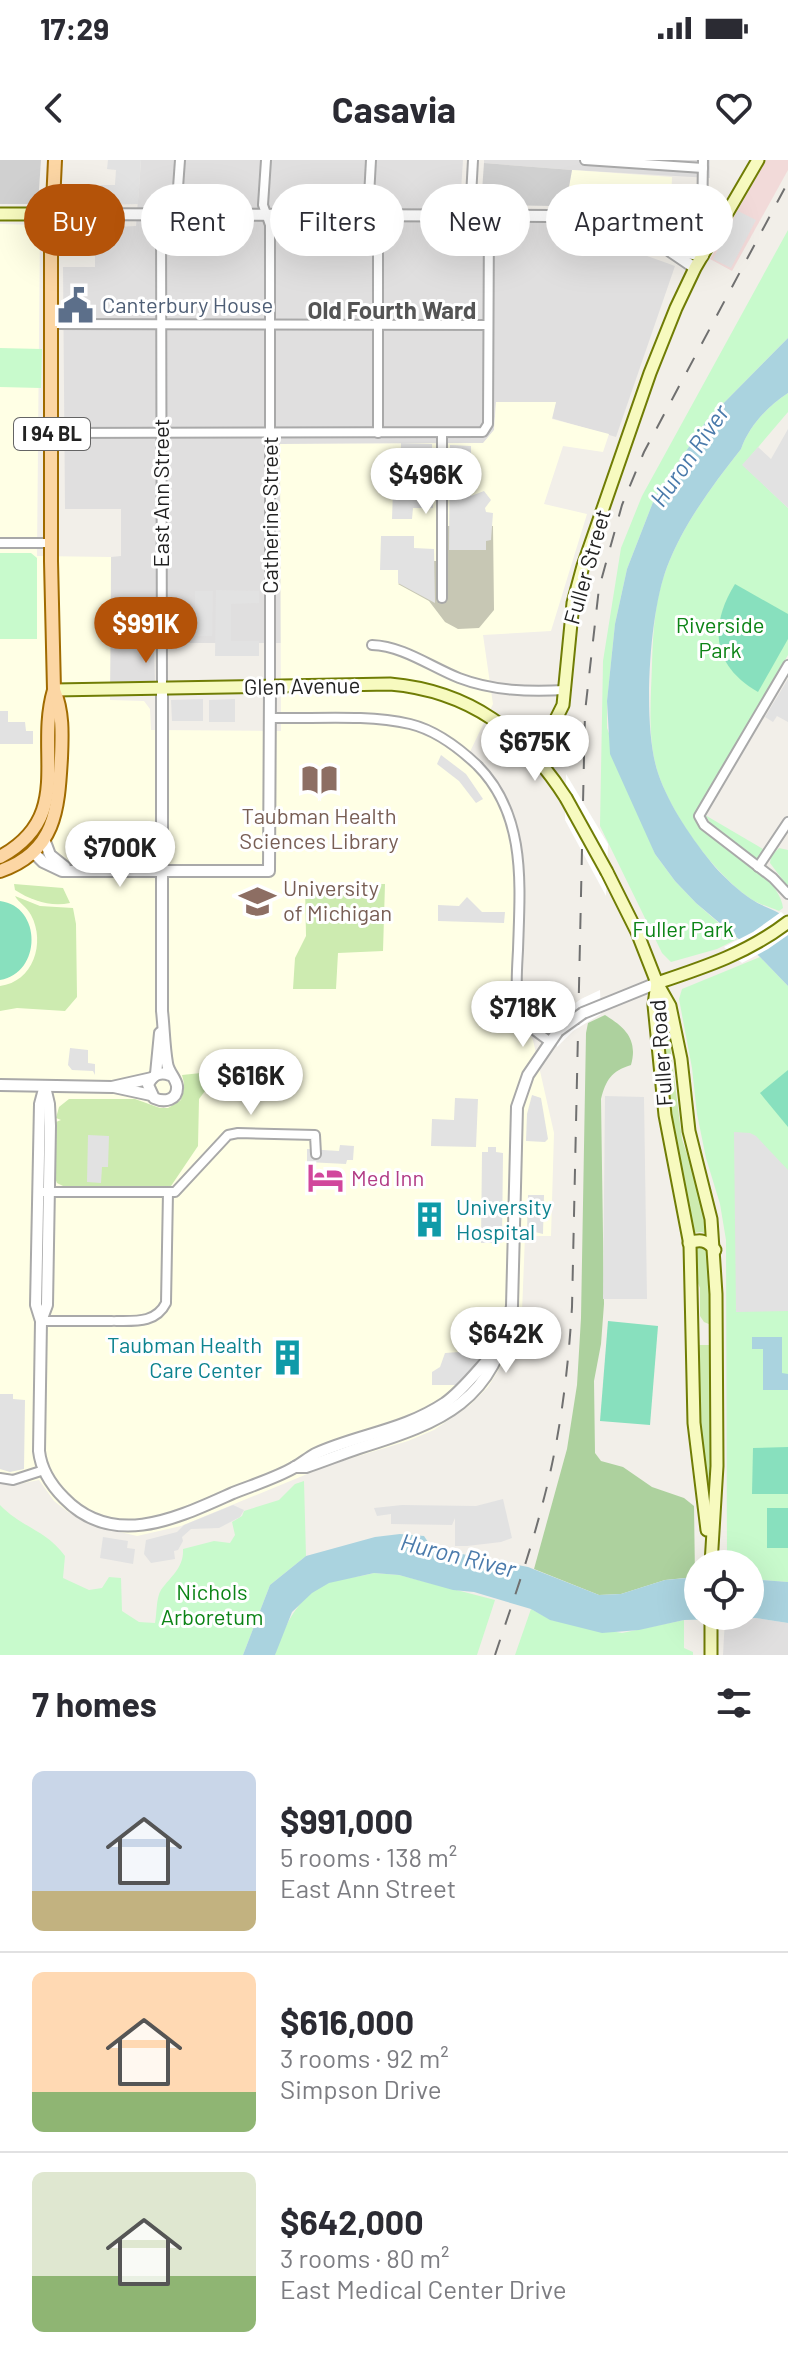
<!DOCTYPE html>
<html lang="en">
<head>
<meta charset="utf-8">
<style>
  :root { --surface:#fff; --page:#f7f7f7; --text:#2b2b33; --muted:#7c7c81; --line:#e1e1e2; --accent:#b45309 }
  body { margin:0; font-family:Barlow,sans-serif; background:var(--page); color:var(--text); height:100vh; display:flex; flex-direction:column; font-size:30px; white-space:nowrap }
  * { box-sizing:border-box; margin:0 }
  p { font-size:26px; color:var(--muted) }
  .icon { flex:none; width:44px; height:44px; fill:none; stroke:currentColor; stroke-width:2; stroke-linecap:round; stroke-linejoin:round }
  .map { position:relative; height:1495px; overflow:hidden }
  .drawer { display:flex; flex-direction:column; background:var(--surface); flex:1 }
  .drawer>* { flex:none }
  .guide { position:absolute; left:24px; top:24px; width:740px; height:72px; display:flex; gap:16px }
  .controls { position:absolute; left:684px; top:1390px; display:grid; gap:16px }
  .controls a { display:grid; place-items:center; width:80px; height:80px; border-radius:50%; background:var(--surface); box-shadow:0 8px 32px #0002; font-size:40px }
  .price { position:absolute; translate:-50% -68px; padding:0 18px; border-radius:28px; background:#fff; color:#222; font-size:26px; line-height:52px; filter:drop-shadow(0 2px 4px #0008) }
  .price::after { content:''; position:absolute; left:50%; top:48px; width:24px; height:18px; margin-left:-12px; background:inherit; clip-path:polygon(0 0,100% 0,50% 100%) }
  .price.selected { background:var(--accent); color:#fff }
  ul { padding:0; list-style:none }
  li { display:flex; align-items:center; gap:24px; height:200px; padding:0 32px }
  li+li { border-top:2px solid var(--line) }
  li span { display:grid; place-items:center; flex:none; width:224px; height:160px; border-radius:12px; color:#555 }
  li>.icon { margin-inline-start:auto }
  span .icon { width:96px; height:96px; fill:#fffc; stroke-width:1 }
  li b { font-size:34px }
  h2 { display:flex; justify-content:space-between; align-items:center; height:96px; padding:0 32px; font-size:34px }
  .pill { padding:0 28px; border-radius:36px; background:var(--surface); box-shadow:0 8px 32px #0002; font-size:28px; line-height:72px }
  .pill.selected { background:var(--accent); color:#fff }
  .status { display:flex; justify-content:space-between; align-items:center; height:56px; padding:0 40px; background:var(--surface); direction:ltr }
  .status svg { height:22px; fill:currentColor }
  header { display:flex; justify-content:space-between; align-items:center; height:104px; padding:0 32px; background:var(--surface); font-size:36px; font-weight:700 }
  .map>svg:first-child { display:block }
  .residential { fill:#e0dfdf }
  .commercial { fill:#f2dad9 }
  .education { fill:#ffffe5 }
  .religious { fill:#d0d0d0 }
  .construction { fill:#c7c7b4 }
  .grass { fill:#cdebb0 }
  .forest { fill:#add19e }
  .park { fill:#c8facc }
  .pitch { fill:#88e0be }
  .parking { fill:#e2e2e2 }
  .water { fill:#aad3df }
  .pier { fill:#fff }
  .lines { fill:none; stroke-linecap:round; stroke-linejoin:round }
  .minor-casing { stroke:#a9a9a9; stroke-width:12 }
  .tertiary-casing { stroke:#a9a9a9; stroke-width:14 }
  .secondary-casing { stroke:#707d05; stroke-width:15 }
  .primary-casing { stroke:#a06b00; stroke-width:16 }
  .minor { stroke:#fff; stroke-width:8 }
  .tertiary { stroke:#fff; stroke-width:10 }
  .secondary { stroke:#f7fabf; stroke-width:11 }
  .primary { stroke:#fcd6a4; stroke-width:12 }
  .rail { stroke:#707070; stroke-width:2; stroke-dasharray:16 16; stroke-linecap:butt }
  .tertiary-bridge-casing { stroke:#a9a9a9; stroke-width:14; stroke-linecap:butt }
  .secondary-bridge-casing { stroke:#707d05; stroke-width:15; stroke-linecap:butt }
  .tertiary-bridge { stroke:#fff; stroke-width:10 }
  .secondary-bridge { stroke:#f7fabf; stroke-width:11 }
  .labels { text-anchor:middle; stroke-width:6; stroke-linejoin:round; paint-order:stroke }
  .shield { fill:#fff; stroke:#646464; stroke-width:2 }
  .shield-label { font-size:20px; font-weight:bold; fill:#222 }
  .service-label { font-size:22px; fill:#4e5e75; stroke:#fff; text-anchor:start }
  .street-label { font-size:22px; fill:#222; stroke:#fff }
  .park-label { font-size:22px; fill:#0c8416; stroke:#fff }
  .education-label { font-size:22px; fill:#785e54; stroke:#fff }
  .hotel-label { font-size:22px; fill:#b23c85; stroke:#fff; text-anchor:start }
  .culture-label { font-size:22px; fill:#0d838f; stroke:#fff; text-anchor:start }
  .neighbourhood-label { font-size:24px; font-weight:bold; fill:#555; stroke:#fff }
  .water-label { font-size:24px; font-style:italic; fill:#4a7aab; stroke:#fff }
</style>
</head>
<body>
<div class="status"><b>17:29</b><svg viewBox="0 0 49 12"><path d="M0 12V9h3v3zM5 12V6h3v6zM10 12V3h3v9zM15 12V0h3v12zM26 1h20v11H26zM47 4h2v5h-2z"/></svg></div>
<header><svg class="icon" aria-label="back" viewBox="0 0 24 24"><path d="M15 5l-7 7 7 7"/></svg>Casavia<svg class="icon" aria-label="heart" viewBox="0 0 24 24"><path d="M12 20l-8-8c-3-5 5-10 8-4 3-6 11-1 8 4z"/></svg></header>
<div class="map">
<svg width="788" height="1495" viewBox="0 0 788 1495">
  <rect width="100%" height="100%" fill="#f2efe9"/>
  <g class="residential">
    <path d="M141,0H463L459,61H550L675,106L616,277L551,258L556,242H496L494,270L484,283L281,284V483H154L155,524L110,523L111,397L121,396V349H65L63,107H95V68L136,66Z"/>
    <path d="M484,0H710V18L572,10L484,3Z"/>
    <path d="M756,1458L788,1463V1495H723L725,1459Z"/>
  </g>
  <path class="commercial" d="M766,0H788V10L732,111L710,99Z"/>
  <g class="education">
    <path d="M572,10L672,17L671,43L661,75L565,49Z"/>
    <path d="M0,64L40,65L37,396L111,397L110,540L144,541L150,549L151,570L281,571L280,284L483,283L494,270L496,242H556L552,259L609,274L603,292L563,286L544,344L587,354L551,471L483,475L493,544L466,600L486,621L504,649L511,674L514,699L513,849L533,880L554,973L551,1076H525L522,1152L507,1196L488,1227L469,1246L434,1270L408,1281L329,1305L181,1366L137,1376L103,1368L68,1352L54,1341L39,1320L14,1325L0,1322Z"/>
  </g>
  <g class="religious">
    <path d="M0,0H41L38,44H0Z"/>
    <path d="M484,3L572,10L565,49L554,46L481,45Z"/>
  </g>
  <path class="construction" d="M446,366H493L494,450L479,468L458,469L445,462L429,441L398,424L432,401H445Z"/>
  <g class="grass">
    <path d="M14,724L63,728L70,743C51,747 32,741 15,730Z"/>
    <path d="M305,724H385L383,791L338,793L336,829H293L295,798L306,776Z"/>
    <path d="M15,736L40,746L73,748L76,764L77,837L65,851L17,848L0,851V826C33,822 46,783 31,755C27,747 18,742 15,736Z"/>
    <path d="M660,847L663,848L670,885L682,979L705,1050L708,1076L702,1072L692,1073L672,981Z"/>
    <path d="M201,913L205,914V931L199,939L198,986L171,1026H63L57,1023L55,1018L56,962L61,960L56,958L59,947L69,939H135L160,948H168L181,940L184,923L182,915Z"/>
    <path d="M698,1087L705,1088C711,1099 712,1151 711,1165L704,1162L700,1156V1128L696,1118L694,1092Z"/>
    <path d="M697,1185H712V1375L698,1262Z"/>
  </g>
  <path class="forest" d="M605,855C626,868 638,880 631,905C611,911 606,920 601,939L604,1144L601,1184L594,1221L595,1293L601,1301L623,1307L652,1327L684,1338L694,1346L695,1417L665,1420L621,1434L599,1435L534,1409L567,1289L577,1225L581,1158L586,873L588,863Z"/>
  <g class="park">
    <path d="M788,70V178L707,260L655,337L627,409L615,464L607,541V568L655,694L675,721L696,743L737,779L717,789L671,802L662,793L600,666L603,501L621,388L642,336Z"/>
    <path d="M0,188L42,189L41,228L0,227Z"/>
    <path d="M788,233V252L743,305L788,348V495L695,654L701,662C723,682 780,718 783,748L779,751C770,747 760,745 751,739C714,714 672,656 658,613C647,579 651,539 652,504C653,471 655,438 667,407C684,363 712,326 741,289C749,266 768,246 788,233Z"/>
    <path d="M0,393H31L37,398V479H0Z"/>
    <path d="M705,655L763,689L758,698H753L713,667Z"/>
    <path d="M779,688L788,690V727L770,703L771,696Z"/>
    <path d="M760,797L788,826V1422L750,1419V1404H727L726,1080L720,1044L706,998L697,954L692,908L679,839L682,829Z"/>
    <path d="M304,1321L306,1396L270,1425L243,1495H0V1345C22,1368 45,1369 65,1396L63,1418L89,1430L102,1428L109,1417L121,1418L122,1451L139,1462L155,1463C157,1453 156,1438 161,1430C171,1416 184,1408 183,1389L214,1381L230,1383L235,1375L232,1362L242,1356L244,1351L279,1340L295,1324Z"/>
    <path d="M374,1413L399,1415L495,1440L477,1495H275C284,1466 299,1433 331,1422C344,1418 360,1417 374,1413Z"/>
    <path d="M531,1449L551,1460L622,1473L684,1460V1488L693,1492V1495H515Z"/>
  </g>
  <g class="pitch">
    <path d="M735,424L788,454V479L758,532C712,506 709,466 735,424Z"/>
    <path d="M0,741C42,746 42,813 0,820Z"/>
    <path d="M788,910V967L760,933Z"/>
    <path d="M608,1161L658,1166L650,1265L600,1261Z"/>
    <path d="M788,1287V1334H752L753,1288Z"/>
    <rect x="767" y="1348" width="21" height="40"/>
  </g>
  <g class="parking">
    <path d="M108,0H141L138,44L98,45L100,25H115L116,10L107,9Z"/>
    <path d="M738,51L756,60L731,108L713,99Z"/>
    <path d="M788,269V348L742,305L758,287L771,299Z"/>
    <path d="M401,283L432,284L433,348H413L412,359H392L393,330L400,329Z"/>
    <path d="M450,285L471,286V336L484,331L491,340L485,348L486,352L493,353L491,380L486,381V390H449Z"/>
    <path d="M381,376H414V388L434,389L435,443L398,423V410H380Z"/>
    <path d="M216,430L259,431V443L231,444V481H259V496H215Z"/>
    <path d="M195,431H213L212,476H195Z"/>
    <path d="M788,519V562L777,556L773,562L765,557Z"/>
    <path d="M203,539V561H172L171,540Z"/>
    <path d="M235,539V562H209V540Z"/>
    <path d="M0,551H8V562H25L26,571H33V584H0Z"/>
    <path d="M441,595L466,614L483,639L476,643L459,621L437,604Z"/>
    <path d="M467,737L482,752H505L504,763L438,761V745L459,746Z"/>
    <path d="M70,888L88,890V903L95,904V915L93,911L72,910L68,905Z"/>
    <path d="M532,935L541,938L548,979L545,982L526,981L527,954Z"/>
    <path d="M605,936L644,937L647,1139H603Z"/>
    <path d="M455,938L478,939L476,987L431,986L432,959L454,960Z"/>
    <path d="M734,972L750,973L756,976L788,1010V1151L736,1152Z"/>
    <path d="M88,975L109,976L108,1007H102L101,1023L87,1022Z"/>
    <path d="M340,985L354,986L353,1000H347L346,1004L307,1002V989L339,991Z"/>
    <path d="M488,987H496V992L503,993L502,1083H481L482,992H488Z"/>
    <path d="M528,1035H544L543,1074L527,1070Z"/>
    <path d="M476,1174H492L482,1198L471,1213L456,1225H432V1212L440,1207L445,1193L460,1192L468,1188Z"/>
    <path d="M0,1234H13V1239L25,1240L24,1309L10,1312L0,1309Z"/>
    <path d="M503,1339L512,1378L501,1382L467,1386H455V1358L452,1365L391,1364V1354L377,1356L374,1348L402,1345L476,1346Z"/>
    <path d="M233,1345L244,1350L240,1357L219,1368L191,1369L182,1377L183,1381L178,1390L174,1391L175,1399L151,1403L144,1394L146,1380L177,1372L184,1365Z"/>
    <path d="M103,1377L128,1381L127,1388L135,1389L133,1404L100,1398Z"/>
  </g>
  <g class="water">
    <path d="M788,178V233C768,246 749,266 741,289C712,326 684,363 667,407C649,454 642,566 658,613C669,646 693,680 715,707C725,718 739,731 751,739C764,748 777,749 788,760V826L760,797L696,743L675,721L655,694L610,594L607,541L615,464L627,409L655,337L707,260Z"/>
    <path d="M752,1177H782V1213L788,1214V1230H763V1189H752Z"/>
    <path d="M400,1374L424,1376L432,1388L528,1407L599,1435L621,1434L665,1420L698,1417V1456H750V1419L788,1422V1463L756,1458L684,1460L639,1470L602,1473L550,1460L531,1449L474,1432L453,1430L399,1415L374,1413L329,1423L312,1433L292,1452L275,1495H243L270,1425L306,1396L375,1377Z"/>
  </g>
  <g class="pier">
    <path d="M566,614L608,684L606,736L565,660Z"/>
    <path d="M781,752L788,758V775L768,789L742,803L724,787L753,772Z"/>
    <path d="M600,830L601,854L573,871L557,887L558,855L581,839Z"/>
  </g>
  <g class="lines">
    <defs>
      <g id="minor">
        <path d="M266,0L263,45L270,65V528"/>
        <path d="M585,0L703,8"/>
        <path d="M378,54V273"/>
        <path d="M161,55L162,529"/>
        <path d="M176,55L180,0"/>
        <path d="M368,55L371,0"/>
        <path d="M470,55L473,0"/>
        <path d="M687,92L698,83L702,64L703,0"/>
        <path d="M52,164L488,165"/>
        <path d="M52,273L483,272L488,264L489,56"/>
        <path d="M0,383H51"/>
        <path d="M442,438V274"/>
        <path d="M372,485C403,486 431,507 459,518C493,531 529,532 565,530"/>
        <path d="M788,505L699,656L704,665L773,718L788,734"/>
        <path d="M270,558C316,559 365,554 410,564C435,570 459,588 477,605C527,655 520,725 518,790C517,809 515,832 520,851C524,865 538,873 549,881"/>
        <path d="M758,707L788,662"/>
        <path d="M38,1032H175L228,975L238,973L315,975L316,994"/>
        <path d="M41,1161H112"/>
        <path d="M116,1161C136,1161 156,1163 166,1143L168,1032"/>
        <path d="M0,1318L13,1320L44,1310"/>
      </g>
      <g id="tertiary">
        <path d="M52,54L550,56L665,88L703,96"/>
        <path d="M670,91L695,108"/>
        <path d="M162,529V851C164,868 164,886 167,903C168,912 176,918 177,926C178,940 165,943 154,938L148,925C152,915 160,911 170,915"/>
        <path d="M44,679L50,695L65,707"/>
        <path d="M33,692L43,702L62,711H269L270,528"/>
        <path d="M583,853L657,823"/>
        <path d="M156,914L160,873"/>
        <path d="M0,925L112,927L152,918"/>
        <path d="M45,927L49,944L50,966L47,1145L41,1161L39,1291C41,1309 51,1325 64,1338C114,1390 179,1357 233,1333C253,1325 276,1318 295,1307C302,1303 308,1298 315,1294C359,1274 403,1271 445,1243C466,1228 481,1205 500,1187"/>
        <path d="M114,927L151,935"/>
        <path d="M41,1161L36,1145L40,944L44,929"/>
        <path d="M295,1307H306C324,1301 341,1294 359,1288C443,1262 495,1242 512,1146L517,947L528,915L558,871"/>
      </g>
      <g id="secondary">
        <path d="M0,54H52"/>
        <path d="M54,530L390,524C470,531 524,572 566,638"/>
        <path d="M532,590L556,559L563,545L573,443L583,406L650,213L676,148L695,108L758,0"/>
        <path d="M607,712L637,772L657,823L670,846L681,899L689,971L711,1059L716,1134L717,1306L711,1404"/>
        <path d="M657,823L654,845L665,955L690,1085L694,1263L707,1370"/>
        <path d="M657,823C705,807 748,793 788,762"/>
        <path d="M689,1083C700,1079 707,1080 715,1090"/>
        <path d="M711,1456V1495"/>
      </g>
      <g id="primary">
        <path d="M0,697C75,656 35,594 54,530L51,401V85L55,0"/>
        <path d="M0,711C56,692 58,649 61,598C62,574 63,552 54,530"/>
      </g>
    </defs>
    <use href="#minor" class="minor-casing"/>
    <use href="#tertiary" class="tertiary-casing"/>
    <use href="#secondary" class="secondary-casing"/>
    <use href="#primary" class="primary-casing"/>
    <use href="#minor" class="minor"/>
    <use href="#tertiary" class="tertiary"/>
    <use href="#secondary" class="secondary"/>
    <use href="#primary" class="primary"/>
    <path class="rail" d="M495,1495C512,1444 530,1394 543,1342C560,1278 568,1213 572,1147L585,552L599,428L622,345L644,292L788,22"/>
    <defs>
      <path id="tertiary-bridge" d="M558,871L583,853"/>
      <path id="secondary-bridge" d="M566,638L607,712"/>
    </defs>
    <use href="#tertiary-bridge" class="tertiary-bridge-casing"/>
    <use href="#secondary-bridge" class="secondary-bridge-casing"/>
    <use href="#tertiary-bridge" class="tertiary-bridge"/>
    <use href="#secondary-bridge" class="secondary-bridge"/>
  </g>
  <defs>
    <symbol id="civic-bare" viewBox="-9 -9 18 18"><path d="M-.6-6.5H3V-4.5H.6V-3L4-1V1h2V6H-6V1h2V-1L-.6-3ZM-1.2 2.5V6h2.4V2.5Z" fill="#5c6f8a" stroke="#fff" stroke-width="2.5" paint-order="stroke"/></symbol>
    <symbol id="library-bare" viewBox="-9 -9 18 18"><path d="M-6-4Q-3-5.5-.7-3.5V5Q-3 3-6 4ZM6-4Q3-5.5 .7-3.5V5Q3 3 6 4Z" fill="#8d6e63" stroke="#fff" stroke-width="2.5" paint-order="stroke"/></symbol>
    <symbol id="university-bare" viewBox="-9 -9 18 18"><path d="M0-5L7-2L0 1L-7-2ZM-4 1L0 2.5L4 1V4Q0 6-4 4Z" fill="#8d6e63" stroke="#fff" stroke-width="2.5" paint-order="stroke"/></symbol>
    <symbol id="hotel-bare" viewBox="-9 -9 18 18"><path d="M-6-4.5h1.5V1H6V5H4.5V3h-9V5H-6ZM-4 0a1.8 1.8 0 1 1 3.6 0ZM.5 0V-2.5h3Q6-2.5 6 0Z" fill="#d1479c" stroke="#fff" stroke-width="2.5" paint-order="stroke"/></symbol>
    <symbol id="building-bare" viewBox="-9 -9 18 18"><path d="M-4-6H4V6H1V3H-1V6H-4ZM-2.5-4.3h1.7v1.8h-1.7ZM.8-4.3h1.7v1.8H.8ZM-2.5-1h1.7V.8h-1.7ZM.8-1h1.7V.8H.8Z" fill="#0f9aa8" stroke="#fff" stroke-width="2.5" paint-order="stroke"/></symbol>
  </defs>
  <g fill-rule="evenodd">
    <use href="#civic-bare" x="50" y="120" width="51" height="51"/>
    <use href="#library-bare" x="294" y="594" width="51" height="51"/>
    <use href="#university-bare" x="232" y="716" width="51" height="51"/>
    <use href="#hotel-bare" x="300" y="992" width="51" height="51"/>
    <use href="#building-bare" x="404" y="1034" width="51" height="51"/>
    <use href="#building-bare" x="262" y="1172" width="51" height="51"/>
  </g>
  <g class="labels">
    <rect class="shield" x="14" y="258" width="76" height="32" rx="6"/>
    <g class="shield-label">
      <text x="52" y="281">I 94 BL</text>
    </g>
    <g class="service-label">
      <text x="102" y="153">Canterbury House</text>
    </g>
    <g class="street-label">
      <text transform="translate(161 333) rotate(-90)" y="8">East Ann Street</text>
      <text transform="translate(270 355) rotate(-90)" y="8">Catherine Street</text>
      <text transform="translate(587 407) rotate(-74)" y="8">Fuller Street</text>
      <text transform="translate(302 526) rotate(-1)" y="8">Glen Avenue</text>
      <text transform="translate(661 893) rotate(-94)" y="8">Fuller Road</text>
    </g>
    <g class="park-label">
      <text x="720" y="473">Riverside<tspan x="720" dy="25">Park</tspan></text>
      <text x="683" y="777">Fuller Park</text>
      <text x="212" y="1440">Nichols<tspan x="212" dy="25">Arboretum</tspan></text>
    </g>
    <g class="education-label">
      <text x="319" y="664">Taubman Health<tspan x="319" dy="25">Sciences Library</tspan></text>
      <text x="283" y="736" text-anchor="start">University<tspan x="283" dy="25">of Michigan</tspan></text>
    </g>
    <g class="hotel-label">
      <text x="351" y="1026">Med Inn</text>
    </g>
    <g class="culture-label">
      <text x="456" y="1055">University<tspan x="456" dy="25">Hospital</tspan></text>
      <text x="262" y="1193" text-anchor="end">Taubman Health<tspan x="262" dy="25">Care Center</tspan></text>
    </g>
    <g class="neighbourhood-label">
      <text x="392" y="159">Old Fourth Ward</text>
    </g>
    <g class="water-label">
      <text transform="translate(690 296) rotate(-55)" y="8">Huron River</text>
      <text transform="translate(458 1396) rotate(14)" y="8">Huron River</text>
    </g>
  </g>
</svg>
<div class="controls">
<a><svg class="icon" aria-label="locate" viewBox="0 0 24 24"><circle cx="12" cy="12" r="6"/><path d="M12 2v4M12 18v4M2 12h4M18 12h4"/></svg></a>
</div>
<b class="price" style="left:426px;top:356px">$496K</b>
<b class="price selected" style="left:146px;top:505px">$991K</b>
<b class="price" style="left:535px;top:623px">$675K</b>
<b class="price" style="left:120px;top:729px">$700K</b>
<b class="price" style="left:523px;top:889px">$718K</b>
<b class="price" style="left:251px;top:957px">$616K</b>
<b class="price" style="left:506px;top:1215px">$642K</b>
<div class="guide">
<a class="pill selected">Buy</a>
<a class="pill">Rent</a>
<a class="pill">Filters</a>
<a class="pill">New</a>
<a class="pill">Apartment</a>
</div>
</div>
<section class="drawer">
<h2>7 homes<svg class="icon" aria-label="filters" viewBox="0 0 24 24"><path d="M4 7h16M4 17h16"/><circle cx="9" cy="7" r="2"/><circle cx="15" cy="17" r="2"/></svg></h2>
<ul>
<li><span style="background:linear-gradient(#c9d6e8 75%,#c2b280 0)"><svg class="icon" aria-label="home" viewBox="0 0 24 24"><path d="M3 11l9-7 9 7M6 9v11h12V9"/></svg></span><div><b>$991,000</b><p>5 rooms · 138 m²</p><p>East Ann Street</p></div></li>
<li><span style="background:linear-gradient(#ffd9b3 75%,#8fb573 0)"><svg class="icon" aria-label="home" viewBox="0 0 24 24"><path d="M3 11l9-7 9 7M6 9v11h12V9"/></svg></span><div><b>$616,000</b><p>3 rooms · 92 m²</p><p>Simpson Drive</p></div></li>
<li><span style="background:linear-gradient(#dfe7d0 65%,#8fb573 0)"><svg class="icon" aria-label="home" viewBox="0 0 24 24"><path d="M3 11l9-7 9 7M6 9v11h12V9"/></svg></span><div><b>$642,000</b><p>3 rooms · 80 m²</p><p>East Medical Center Drive</p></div></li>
</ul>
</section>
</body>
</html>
